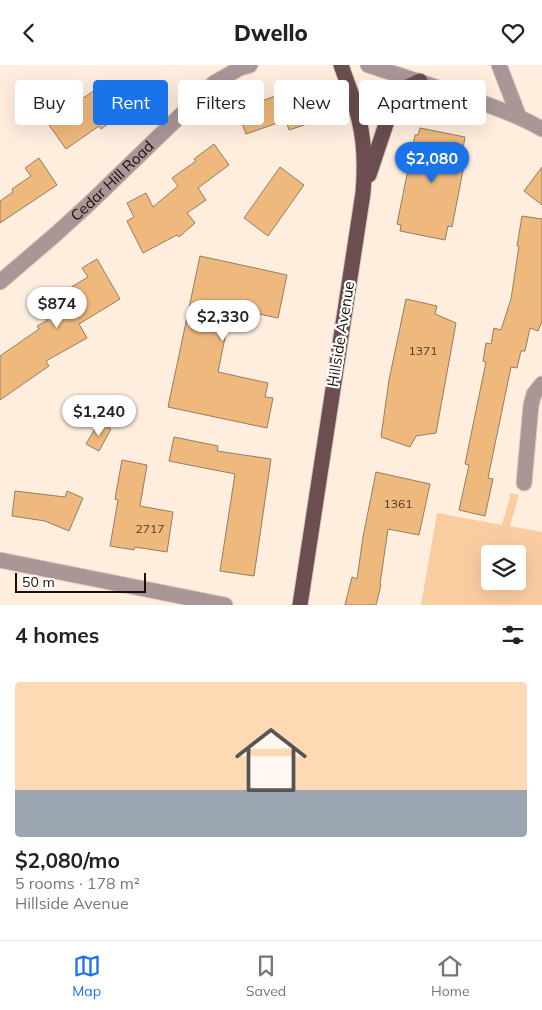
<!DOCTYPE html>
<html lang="en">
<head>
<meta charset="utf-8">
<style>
  :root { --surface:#fff; --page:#f2f2f2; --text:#222; --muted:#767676; --line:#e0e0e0; --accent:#1a73e8 }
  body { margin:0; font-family:Mulish,sans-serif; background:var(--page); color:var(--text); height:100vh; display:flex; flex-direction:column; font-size:19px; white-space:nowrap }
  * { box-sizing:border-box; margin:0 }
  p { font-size:16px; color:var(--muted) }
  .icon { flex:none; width:28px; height:28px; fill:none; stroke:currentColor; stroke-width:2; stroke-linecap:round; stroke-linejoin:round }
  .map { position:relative; height:540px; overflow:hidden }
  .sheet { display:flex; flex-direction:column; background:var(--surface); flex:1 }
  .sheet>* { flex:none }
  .banner { position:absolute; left:15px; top:15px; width:512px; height:45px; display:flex; gap:10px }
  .controls { position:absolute; left:481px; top:480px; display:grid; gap:10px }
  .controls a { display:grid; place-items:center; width:45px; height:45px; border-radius:5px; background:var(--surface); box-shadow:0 5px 20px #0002; font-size:25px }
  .scale { position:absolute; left:15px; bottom:12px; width:131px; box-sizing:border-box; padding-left:5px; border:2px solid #180f07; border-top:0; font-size:14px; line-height:18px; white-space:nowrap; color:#180f07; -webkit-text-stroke:4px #fff; paint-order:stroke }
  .price { position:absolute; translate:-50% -42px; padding:0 11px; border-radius:18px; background:#fff; color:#222; font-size:16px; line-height:32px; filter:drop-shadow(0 1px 2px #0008) }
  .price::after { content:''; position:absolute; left:50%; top:30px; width:15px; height:11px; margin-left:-8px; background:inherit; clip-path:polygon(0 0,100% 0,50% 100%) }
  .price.current { background:var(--accent); color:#fff }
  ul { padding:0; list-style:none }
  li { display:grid; align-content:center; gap:10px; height:265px; padding:0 15px }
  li+li { border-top:1px solid var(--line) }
  li span { display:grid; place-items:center; height:155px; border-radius:5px; color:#555 }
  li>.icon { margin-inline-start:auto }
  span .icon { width:90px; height:90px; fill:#fffc; stroke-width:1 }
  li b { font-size:21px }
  h2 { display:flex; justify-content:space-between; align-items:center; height:60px; padding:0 15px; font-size:21px }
  .pill { padding:0 18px; border-radius:5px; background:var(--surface); box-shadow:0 5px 20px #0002; font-size:18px; line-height:45px }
  .pill.current { background:var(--accent); color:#fff }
  header { display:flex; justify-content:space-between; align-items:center; height:65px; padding:0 15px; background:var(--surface); font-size:22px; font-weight:800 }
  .dock { display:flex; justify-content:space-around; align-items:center; height:70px; border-top:1px solid var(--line); background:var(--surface); font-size:14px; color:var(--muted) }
  .dock a { display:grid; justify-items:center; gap:2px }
  .dock .current { color:var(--accent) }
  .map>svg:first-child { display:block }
  .green { fill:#facda1; fill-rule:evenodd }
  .building { fill:#efb97d; stroke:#947d64 }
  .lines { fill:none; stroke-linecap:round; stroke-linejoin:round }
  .minor-casing { stroke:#dacabc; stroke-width:17 }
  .major-casing { stroke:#dacabc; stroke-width:17 }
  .minor { stroke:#a99798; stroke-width:15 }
  .major { stroke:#6b4e4f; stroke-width:15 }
  .labels { text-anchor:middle; stroke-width:4.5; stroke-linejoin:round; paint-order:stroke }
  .number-label { font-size:12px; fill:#4e3a24 }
  .street-label { font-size:15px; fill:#180f07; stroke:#fff }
</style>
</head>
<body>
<header><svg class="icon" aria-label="back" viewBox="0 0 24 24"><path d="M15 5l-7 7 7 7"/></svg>Dwello<svg class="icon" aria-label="heart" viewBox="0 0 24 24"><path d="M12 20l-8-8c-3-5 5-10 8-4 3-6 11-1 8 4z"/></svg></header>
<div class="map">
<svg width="542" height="540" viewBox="0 0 542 540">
  <rect width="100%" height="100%" fill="#ffeede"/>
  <path class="green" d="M511,428L519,430L510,461L542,467V540H421L437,448L502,460ZM490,489H518V516H490Z"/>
  <g class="building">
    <path d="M102,20L122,49L101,64L99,61L66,84L44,53L63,40L66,45Z"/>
    <path d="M141,21L157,44L139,57L123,34Z"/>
    <path d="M300,22L313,57L289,65L286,55L246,69L237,45Z"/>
    <path d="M420,63L465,72L463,84L467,85L452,162L448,161L445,175L400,166L401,160L397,159L415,70H418Z"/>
    <path d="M214,79L229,100L198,123L206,135L187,148L195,158L179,172L177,170L143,188L127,156L134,152L127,138L146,128L153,142L178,121L172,113L196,96L194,94Z"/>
    <path d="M39,93L57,120L0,158V136L13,127L12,124L31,111L25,103Z"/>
    <path d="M280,102L304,120L268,171L244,153Z"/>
    <path d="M542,102V140L524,126Z"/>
    <path d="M522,151L542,154V256L538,266L530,263L525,286H521L517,303L511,302L488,413L493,414L485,451L459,445L469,400L465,399L486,297L483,296L486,278L491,279L494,263L501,265L511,234L519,181H517Z"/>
    <path d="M200,191L287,210L278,253L231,243L218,307L268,318L265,332L273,333L267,363L168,342Z"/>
    <path d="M97,194L120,234L79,259L87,273L46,296L49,301L0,335V291L39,264L37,261L47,256L41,245L73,227L70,223L88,212L82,203Z"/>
    <path d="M406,234L437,241L435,249L456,258L436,368L416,371L410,382L381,372L389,315Z"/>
    <path d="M99,357L111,364L99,386L86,379Z"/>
    <path d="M174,372L218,381L217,386L271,394L254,511L220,506L235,409L169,396Z"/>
    <path d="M122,395L147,400L140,441L173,447L167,487L135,482L134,485L110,481L118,435L115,434Z"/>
    <path d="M376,407L430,419L419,470L388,464L380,519L381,520L376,540H345L352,512L357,514L363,472Z"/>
    <path d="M15,426L65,432L67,426L83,433L69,466L45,456L12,451Z"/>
  </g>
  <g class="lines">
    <defs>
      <g id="minor">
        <path d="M368,0C399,10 429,20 460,30C488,40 516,49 542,64"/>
        <path d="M499,0L519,52"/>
        <path id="s1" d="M0,217L56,169L91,137L214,18L240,3L250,0"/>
        <path d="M524,418L531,340L534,329L542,319"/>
        <path d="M0,495L225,540"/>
      </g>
      <g id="major">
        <path d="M369,110L395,32L399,26L420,16"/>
        <path d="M300,540L363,128C365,104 365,79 359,55C355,36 347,18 341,0"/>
      </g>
    </defs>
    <use href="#minor" class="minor-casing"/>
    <use href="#major" class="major-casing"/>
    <use href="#minor" class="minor"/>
    <use href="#major" class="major"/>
  </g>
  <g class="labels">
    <g class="number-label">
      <text x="423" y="290">1371</text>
      <text x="398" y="443">1361</text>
      <text x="150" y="468">2717</text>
    </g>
    <g class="street-label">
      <text dy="5" stroke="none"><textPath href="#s1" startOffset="151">Cedar Hill Road</textPath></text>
      <text transform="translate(341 269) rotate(-81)" y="5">Hillside Avenue</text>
    </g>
  </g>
</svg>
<div class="controls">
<a><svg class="icon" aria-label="layers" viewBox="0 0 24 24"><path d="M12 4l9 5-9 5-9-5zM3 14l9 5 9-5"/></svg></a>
</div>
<div class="scale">50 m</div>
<b class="price current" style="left:432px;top:119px">$2,080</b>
<b class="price" style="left:57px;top:264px">$874</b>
<b class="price" style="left:223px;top:277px">$2,330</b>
<b class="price" style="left:99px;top:372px">$1,240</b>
<div class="banner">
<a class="pill">Buy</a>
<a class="pill current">Rent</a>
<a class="pill">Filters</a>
<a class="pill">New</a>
<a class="pill">Apartment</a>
</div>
</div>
<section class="sheet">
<h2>4 homes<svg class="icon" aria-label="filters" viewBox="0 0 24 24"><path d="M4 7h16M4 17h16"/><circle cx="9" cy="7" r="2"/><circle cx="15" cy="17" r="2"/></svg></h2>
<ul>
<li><span style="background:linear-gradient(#ffd9b3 70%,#9aa5b1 0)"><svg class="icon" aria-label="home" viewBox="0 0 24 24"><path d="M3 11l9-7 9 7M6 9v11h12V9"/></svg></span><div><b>$2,080/mo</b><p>5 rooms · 178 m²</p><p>Hillside Avenue</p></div></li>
</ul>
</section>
<nav class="dock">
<a class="current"><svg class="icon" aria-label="map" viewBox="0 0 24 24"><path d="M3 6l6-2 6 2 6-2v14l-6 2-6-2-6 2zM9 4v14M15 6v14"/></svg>Map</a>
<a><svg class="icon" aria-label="saved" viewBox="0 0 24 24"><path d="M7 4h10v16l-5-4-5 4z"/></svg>Saved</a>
<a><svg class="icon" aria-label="home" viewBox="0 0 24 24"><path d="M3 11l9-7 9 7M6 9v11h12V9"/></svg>Home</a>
</nav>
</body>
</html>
